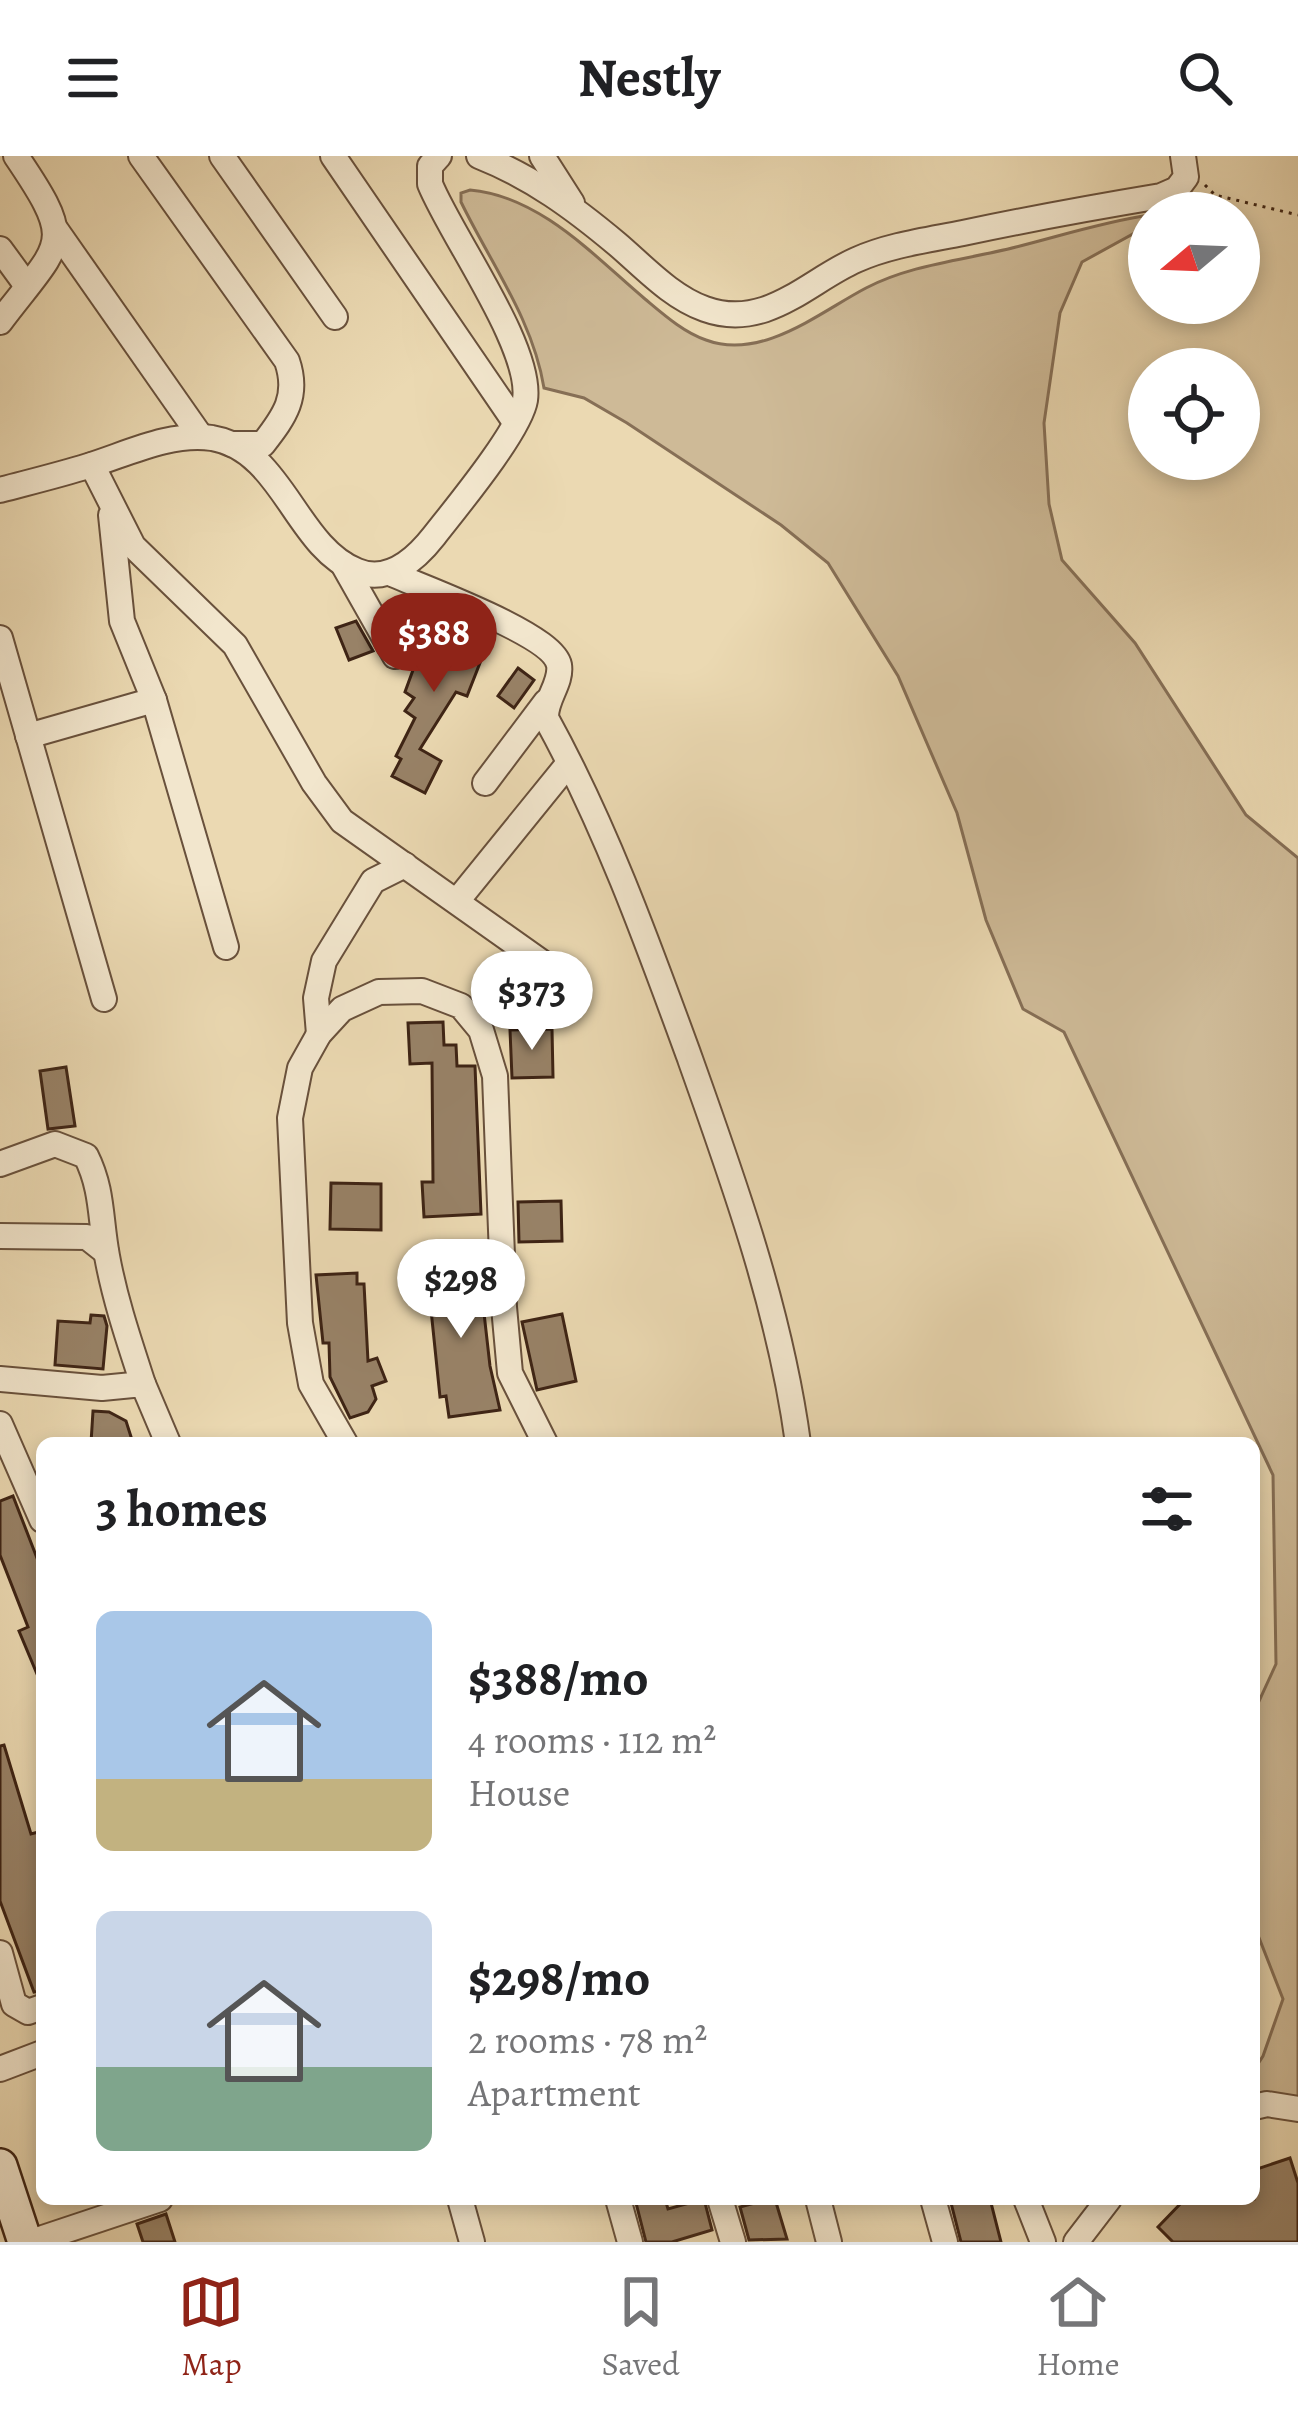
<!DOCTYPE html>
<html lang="en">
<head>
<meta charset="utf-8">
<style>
  :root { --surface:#fff; --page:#f6f6f6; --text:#202124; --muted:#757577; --line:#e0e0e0; --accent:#8f2418 }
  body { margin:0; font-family:Alegreya,serif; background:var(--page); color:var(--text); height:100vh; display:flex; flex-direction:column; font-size:45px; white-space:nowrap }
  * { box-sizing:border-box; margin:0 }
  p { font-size:39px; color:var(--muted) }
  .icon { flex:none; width:66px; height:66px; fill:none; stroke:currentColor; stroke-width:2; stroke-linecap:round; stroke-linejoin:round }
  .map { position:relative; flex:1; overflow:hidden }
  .sheet { position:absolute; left:36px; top:1281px; width:1224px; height:768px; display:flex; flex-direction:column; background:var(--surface); border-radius:18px; box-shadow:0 6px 18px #0003 }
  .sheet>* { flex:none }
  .needle { width:78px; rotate:251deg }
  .buttons { position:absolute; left:1128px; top:36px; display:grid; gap:24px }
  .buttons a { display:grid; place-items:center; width:132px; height:132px; border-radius:50%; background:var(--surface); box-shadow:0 6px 18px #0003; font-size:60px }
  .price { position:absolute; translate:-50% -102px; padding:0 27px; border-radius:42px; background:#fff; color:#222; font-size:39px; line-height:78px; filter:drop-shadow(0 3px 6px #0008) }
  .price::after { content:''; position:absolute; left:50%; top:72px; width:36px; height:27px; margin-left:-18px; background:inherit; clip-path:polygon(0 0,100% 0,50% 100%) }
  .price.on { background:var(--accent); color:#fff }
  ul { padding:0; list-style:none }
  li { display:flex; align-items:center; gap:36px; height:300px; padding:0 60px }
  li span { display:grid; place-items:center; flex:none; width:336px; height:240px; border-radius:18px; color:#555 }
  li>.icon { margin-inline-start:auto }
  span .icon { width:144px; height:144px; fill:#fffc; stroke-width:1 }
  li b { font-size:51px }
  h2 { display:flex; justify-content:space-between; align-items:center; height:144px; padding:0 60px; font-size:51px }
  header { display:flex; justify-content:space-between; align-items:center; height:156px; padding:0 60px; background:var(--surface); font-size:54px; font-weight:600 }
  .menu { display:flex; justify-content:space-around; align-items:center; height:168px; border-top:3px solid var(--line); background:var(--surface); font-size:33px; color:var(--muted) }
  .menu a { display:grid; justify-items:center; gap:6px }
  .menu .on { color:var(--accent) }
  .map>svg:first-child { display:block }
  .green { fill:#ceba97; stroke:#866f56; stroke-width:3 }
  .building { fill:#988267; stroke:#3e2415; stroke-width:3 }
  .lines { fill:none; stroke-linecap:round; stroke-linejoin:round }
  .minor-casing { stroke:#69513c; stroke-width:28 }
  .secondary-casing { stroke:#3e2415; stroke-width:38 }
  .path { stroke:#3e2415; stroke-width:3; stroke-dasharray:3 6; stroke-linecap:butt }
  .minor { stroke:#f2e6cd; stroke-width:24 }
  .secondary { stroke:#f2e6cd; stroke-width:33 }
</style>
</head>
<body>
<header><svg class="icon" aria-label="menu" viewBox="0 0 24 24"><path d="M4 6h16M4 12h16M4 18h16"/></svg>Nestly<svg class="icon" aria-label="search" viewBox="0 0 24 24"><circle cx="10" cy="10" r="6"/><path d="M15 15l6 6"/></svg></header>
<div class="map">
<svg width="1298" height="2086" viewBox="0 0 1298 2086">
  <rect width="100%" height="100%" fill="#ebd9b2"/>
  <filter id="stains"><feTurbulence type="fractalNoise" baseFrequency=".00167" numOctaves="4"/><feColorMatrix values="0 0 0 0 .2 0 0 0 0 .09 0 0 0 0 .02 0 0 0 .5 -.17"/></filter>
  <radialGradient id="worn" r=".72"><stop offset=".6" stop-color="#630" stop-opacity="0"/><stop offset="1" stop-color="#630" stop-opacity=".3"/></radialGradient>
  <path class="green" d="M470,34C540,40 594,100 645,143C663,158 683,176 706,184C762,205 820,156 866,132C912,108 966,104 1016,91C1060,80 1103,66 1149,59V69L1082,106L1060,157L1044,267L1049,348L1062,404L1135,487L1246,659L1298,702V1949L1254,1940V1914L1263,1900L1283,1843L1254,1769V1556L1276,1508L1273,1319L1064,876L1023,853L986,764L957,657L898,520L828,407L781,369L627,267L584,242L544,232C533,164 491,108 461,46V37Z"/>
  <g class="building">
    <path d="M430,451L448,459L442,477L485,494L467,540L456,536L420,593L441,605L425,637L392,620L401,603L396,600L415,562L405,555L414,542L405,536L428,473L423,471Z"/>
    <path d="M356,465L373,495L349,504L336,472Z"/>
    <path d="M518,512L534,524L514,552L498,540Z"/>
    <path d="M443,866L444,889H456L457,910H475L481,1058L424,1061L422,1026H433L432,907L410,908L408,867Z"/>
    <path d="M552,873L553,921L512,922L510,874Z"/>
    <path d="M66,911L75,970L48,973L40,915Z"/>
    <path d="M331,1027L381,1028V1074L330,1073Z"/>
    <path d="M561,1045L562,1085L519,1086L518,1046Z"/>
    <path d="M451,1105H465L467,1113H479L490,1210L500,1254L449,1261L446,1240L440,1241L427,1115L451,1114Z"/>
    <path d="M357,1117V1128H364L368,1205L377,1202L386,1225L372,1230L376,1243L368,1256L350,1262L330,1221L329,1187H323L316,1119Z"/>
    <path d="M562,1158L576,1225L537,1234L522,1166Z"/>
    <path d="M91,1159L104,1160L107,1170L103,1213L55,1209L58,1165L90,1167Z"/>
    <path d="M93,1255L109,1256L126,1265L133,1287H91Z"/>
    <path d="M13,1340L42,1415V1530L19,1475L28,1471L0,1399V1345Z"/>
    <path d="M4,1589L31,1678L42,1675V1835L34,1836L0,1745V1590Z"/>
    <path d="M1290,2002L1298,2027V2086H1173L1158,2071L1185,2043H1254V2014Z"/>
    <path d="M635,2043H665L668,2053L704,2043L712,2074L672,2086H646Z"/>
    <path d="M769,2043H775L787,2083L749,2084L740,2051Z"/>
    <path d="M950,2043H990L1001,2086H961Z"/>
    <path d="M166,2058L175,2086H143L137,2068Z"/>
  </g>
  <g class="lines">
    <defs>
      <g id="minor">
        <path d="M141,0L287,205C299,240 285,260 263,288H232"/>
        <path d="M222,0L335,161"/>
        <path d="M333,0L515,266"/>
        <path d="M479,0C532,21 574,52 617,88C644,111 671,141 705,153C766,175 808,125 856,104C889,89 928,84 963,77C1029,63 1095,51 1161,40L1177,33L1186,21L1183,0"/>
        <path d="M542,0L572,47"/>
        <path d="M56,74L201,281"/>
        <path d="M0,93L27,130"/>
        <path d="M0,166C62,84 77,90 16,0"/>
        <path d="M92,309L133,390L235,489L314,627L342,665L561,820"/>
        <path d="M0,334C30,326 59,319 88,310C127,298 170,276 212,282C283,294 295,390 357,415C388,428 416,403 434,380C455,353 520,275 525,244C533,192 451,80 430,28V10L439,0"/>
        <path d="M111,359L122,465L154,544L226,791"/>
        <path d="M343,408L395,500"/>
        <path d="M390,417C421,431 553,478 559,509C562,527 545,543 546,562C605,669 647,785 689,900C734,1026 780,1154 798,1287"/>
        <path d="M0,482L104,843"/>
        <path d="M28,580L154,544"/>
        <path d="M485,627L546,546"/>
        <path d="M457,745L569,607"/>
        <path d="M319,878L316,842L324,805L373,725L405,709"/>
        <path d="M0,1008L55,988L86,1000C103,1034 100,1063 107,1100C115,1144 129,1185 143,1228"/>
        <path d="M0,1080L87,1081L106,1096"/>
        <path d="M0,1223L102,1232L143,1228L168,1287"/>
        <path d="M0,1268L42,1364"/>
        <path d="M345,1287L311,1228L300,1167L290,962L300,912L319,878L342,853L379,836L422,835L461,850L481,874L495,920L504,1151L510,1217L545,1287"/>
        <path d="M0,1797L14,1848L28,1856L42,1851"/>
        <path d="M0,1913L42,1897"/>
        <path d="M1254,1951L1267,1948L1298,1953"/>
        <path d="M460,2043L472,2086"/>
        <path d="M618,2043L630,2086"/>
        <path d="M720,2043L733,2086"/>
        <path d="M818,2043L829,2086"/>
        <path d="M933,2043L945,2086"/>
        <path d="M1026,2043L1043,2086"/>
        <path d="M31,2086L160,2043"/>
        <path d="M1076,2086L1109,2043"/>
      </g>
      <path id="secondary" d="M0,2010L25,2086"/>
    </defs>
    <use href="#minor" class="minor-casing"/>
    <use href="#secondary" class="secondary-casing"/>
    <path class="path" d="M1205,29L1215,39L1298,59"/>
    <use href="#minor" class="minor"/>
    <use href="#secondary" class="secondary"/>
  </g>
  <rect width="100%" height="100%" filter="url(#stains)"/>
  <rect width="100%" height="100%" fill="url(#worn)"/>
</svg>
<div class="buttons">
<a><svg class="needle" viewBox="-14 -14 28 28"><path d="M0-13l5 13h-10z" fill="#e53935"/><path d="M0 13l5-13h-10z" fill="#757577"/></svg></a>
<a><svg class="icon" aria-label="locate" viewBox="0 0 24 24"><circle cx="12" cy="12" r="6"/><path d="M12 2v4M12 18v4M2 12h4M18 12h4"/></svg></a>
</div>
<b class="price on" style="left:434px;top:539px">$388</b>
<b class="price" style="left:532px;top:897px">$373</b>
<b class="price" style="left:461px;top:1185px">$298</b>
<section class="sheet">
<h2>3 homes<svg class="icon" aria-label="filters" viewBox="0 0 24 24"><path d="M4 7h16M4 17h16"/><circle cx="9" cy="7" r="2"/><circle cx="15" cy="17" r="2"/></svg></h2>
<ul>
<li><span style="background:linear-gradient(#a9c7e8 70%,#c2b280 0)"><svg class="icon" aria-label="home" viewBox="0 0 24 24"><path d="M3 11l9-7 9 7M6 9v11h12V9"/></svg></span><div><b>$388/mo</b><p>4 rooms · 112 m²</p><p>House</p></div></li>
<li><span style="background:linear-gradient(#c9d6e8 65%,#7fa58c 0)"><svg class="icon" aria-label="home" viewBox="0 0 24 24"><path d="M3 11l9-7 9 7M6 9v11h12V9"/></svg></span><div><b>$298/mo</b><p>2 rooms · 78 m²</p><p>Apartment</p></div></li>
</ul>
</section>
</div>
<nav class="menu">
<a class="on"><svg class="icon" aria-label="map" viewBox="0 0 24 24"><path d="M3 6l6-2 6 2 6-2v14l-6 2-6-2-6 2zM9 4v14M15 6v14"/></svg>Map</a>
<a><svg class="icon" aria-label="saved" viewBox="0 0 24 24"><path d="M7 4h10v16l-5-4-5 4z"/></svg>Saved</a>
<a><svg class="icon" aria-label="home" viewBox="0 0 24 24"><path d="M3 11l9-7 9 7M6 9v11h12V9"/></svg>Home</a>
</nav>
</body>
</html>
